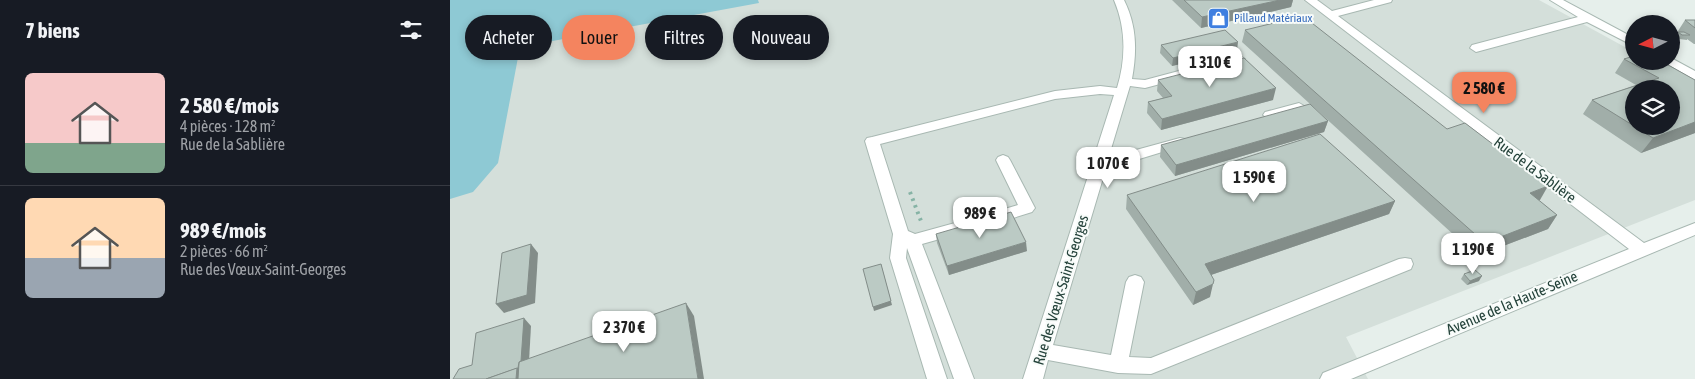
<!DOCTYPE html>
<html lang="fr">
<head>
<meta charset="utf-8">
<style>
  :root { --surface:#171b24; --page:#20242c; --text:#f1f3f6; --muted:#9ea1a6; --line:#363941; --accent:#f4845f }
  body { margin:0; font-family:"Asap Condensed",sans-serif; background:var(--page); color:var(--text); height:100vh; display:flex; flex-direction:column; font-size:19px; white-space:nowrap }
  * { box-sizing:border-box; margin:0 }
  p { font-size:16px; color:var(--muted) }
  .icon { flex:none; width:28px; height:28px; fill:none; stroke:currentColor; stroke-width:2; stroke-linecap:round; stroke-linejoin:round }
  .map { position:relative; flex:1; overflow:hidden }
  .side { display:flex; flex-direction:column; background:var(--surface); width:450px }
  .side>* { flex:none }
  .hud { position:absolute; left:15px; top:15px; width:475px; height:45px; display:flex; gap:10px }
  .needle { width:32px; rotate:264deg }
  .tools { position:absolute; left:1175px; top:15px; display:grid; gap:10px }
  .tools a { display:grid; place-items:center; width:55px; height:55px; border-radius:50%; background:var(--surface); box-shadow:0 2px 8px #0003; font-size:25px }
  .price { position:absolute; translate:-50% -42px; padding:0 11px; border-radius:10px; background:#fff; color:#222; font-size:16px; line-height:32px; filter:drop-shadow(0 1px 2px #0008) }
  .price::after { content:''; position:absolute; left:50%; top:30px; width:15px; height:11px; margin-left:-8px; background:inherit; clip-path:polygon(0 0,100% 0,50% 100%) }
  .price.on { background:var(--accent); color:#111 }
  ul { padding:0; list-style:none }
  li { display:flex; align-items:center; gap:15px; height:125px; padding:0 25px }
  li+li { border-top:1px solid var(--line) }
  li span { display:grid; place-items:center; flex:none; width:140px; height:100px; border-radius:8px; color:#555 }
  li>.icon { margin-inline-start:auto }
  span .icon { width:60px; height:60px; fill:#fffc; stroke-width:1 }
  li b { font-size:21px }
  h2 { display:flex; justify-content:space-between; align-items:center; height:60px; padding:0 25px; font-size:21px }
  .tag { padding:0 18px; border-radius:22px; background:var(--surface); box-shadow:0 2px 8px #0003; font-size:18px; line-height:45px }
  .tag.on { background:var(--accent); color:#111 }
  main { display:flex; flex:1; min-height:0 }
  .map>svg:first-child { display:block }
  .built { fill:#d4dfda; fill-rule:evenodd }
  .water { fill:#8ec9d4 }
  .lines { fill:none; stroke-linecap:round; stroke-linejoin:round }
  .minor-casing { stroke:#a8b8b2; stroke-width:2 }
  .path { stroke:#86b3a5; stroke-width:4; stroke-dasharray:2.5 4.5; stroke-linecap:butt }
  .minor { fill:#fff; fill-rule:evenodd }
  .wall { fill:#a1aea9 }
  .shaded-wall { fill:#838d89 }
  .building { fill:#bbcac4; stroke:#838d89 }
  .labels { text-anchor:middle; stroke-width:4; stroke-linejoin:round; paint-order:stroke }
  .far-shop-label { font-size:12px; fill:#366cbe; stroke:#f7fbf9; text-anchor:start }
  .street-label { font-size:15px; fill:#24423a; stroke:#f7fbf9 }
</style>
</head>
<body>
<main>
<section class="side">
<h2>7 biens<svg class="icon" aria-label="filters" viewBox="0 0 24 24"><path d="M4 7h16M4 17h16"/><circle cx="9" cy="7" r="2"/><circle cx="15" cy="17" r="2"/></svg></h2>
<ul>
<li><span style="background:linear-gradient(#f6c9c9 70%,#7fa58c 0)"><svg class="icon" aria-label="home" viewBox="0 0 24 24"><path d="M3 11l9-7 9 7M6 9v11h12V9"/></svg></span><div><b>2 580 €/mois</b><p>4 pièces · 128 m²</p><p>Rue de la Sablière</p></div></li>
<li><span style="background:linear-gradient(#ffd9b3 60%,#9aa5b1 0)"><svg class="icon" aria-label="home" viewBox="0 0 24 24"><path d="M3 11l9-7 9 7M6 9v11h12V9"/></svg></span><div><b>989 €/mois</b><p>2 pièces · 66 m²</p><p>Rue des Vœux-Saint-Georges</p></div></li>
</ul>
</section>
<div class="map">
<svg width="1245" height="379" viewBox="0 0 1245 379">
  <rect width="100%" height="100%" fill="#e6efeb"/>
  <path class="built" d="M0,0H1089L1184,52V61L1245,86V200L896,337L918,379H0ZM1184,89H1221V126H1184Z"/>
  <path class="water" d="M0,0H308L309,3L70,47L48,163L23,192L0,199Z"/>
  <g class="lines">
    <defs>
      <g id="minor">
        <path d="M664,0H674C687,26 687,51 682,79L695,80L789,55L795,59L793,62L695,88L680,86L661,149L686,150L730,138L735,139L737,142L735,145L686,160L659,158L603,345L661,355L676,282L679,277L685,275L691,277L694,282L679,357L701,358L949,259L955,258L961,259L963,264L961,269L701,374L668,373L598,360L593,379H573L664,95L650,94L605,99L430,144L458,231L465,234L505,223L511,225L513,229L511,233L472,244L524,379H504L457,248L456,258L497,379H477L440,258L443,234L415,141L417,138L422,137L605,91L650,86L667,88C676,59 676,28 664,0Z"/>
        <path d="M855,0H867L882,11L924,0H942L941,2L888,16L1194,243L1245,223V235L901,379H870L873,373L1179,249Z"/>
        <path d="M1100,0H1113L1184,38V46L1137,22L1026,52L1020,48L1022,45L1128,17Z"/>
        <path d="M1221,58L1245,71V80L1212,61H1221Z"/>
        <path d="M849,103L856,107L854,110L820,119L813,115L815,112Z"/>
        <path d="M553,155L558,157L560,160L585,208L582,212L544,224L538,222L536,218L538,214L568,205L546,160L548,157Z"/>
      </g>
    </defs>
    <use href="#minor" class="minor-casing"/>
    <path class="path" d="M460,192L471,221"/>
    <use href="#minor" class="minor"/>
  </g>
  <g class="wall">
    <path d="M722,0H843L841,7L751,28Z"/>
    <path d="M1235,20H1245V44H1244L1237,39V40L1229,39L1225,36L1228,32H1229L1228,31Z"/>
    <path d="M795,30L997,129L1090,200H1088L1107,215L1098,229L1027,256L792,42Z"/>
    <path d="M711,45L787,50L722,66L710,53Z"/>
    <path d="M1174,59L1245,80V133L1191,153L1133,114L1142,100L1186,85L1165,73Z"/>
    <path d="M708,80L823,100L711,130L697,113L698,102L713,98L707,91Z"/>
    <path d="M878,121L874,132L725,176L710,157L711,145Z"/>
    <path d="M677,195L945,201L939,214L761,275L760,297L743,305L676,209Z"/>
    <path d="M486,234L577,251L499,275L487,243Z"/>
    <path d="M1014,274L1029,281L1017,285L1011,279Z"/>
  </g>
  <g class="shaded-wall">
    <path d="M830,0H843L841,7L751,28L752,17Z"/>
    <path d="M788,42L787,50L722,66L723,58Z"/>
    <path d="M826,88L823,100L711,130L712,119Z"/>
    <path d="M878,121L874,132L725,176L726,165Z"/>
    <path d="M1245,122V133L1191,153L1203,138Z"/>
    <path d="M1098,186L1090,200L1071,207L1080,193Z"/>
    <path d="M945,201L939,214L752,278L755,264Z"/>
    <path d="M1107,215L1098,229L1027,256L1035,243Z"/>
    <path d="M576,242L577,251L499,275L497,266Z"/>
    <path d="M81,244L88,253L85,303L54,313L46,304Z"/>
    <path d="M431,264L442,305L424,311L423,307Z"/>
    <path d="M1032,276L1029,281L1017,285L1020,281Z"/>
    <path d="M763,284L760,297L743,305L746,292Z"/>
    <path d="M236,303L244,316L254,379H248Z"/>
    <path d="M74,318L81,326L78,379H38Z"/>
  </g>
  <g class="building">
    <path d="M734,0H830L752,17Z"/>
    <path d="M853,16L997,129L1015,123L1098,186L1080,193L1107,215L1035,243L795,30Z"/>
    <path d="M1235,20H1245V28Z"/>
    <path d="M775,30L788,42L723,58L711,45Z"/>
    <path d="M1228,32H1234L1240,35H1232Z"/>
    <path d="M1184,56V61H1211L1245,80V122L1203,138L1184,126H1221V89H1184V126L1142,100L1209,78L1174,59Z"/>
    <path d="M794,58L826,88L712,119L698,102L722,96L708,80Z"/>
    <path d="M860,104L878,121L726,165L711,145Z"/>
    <path d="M870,134L945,201L755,264L764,280L763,284L746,292L677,195Z"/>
    <path d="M561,212L576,242L497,266L486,234Z"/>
    <path d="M81,244L77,295L46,304L52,253Z"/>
    <path d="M431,264L441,301L423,307L413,269Z"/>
    <path d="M1025,270L1032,276L1020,281L1014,274Z"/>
    <path d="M236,303L248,379H68L69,362Z"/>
    <path d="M74,318L71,361L69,362L68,368L36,379H3L9,369L22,365L26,333Z"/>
    <path d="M67,368L66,379H36Z"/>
  </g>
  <defs>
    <symbol id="shop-square" viewBox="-11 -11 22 22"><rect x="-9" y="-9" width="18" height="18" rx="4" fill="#3f7fe0" stroke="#f7fbf9"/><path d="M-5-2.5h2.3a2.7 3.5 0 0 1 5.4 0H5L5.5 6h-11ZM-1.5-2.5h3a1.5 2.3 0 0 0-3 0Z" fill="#fff"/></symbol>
  </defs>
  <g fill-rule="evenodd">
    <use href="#shop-square" x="756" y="6" width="25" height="25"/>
  </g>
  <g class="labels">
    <g class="far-shop-label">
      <text x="784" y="22">Pillaud Matériaux</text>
    </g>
    <g class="street-label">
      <text transform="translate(1085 170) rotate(37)" y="5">Rue de la Sablière</text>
      <text transform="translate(611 290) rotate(-73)" y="5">Rue des Vœux-Saint-Georges</text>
      <text transform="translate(1062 303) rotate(-23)" y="5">Avenue de la Haute-Seine</text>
    </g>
  </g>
</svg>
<div class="tools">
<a><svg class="needle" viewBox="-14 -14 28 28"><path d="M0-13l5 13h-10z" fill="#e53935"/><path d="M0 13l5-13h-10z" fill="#9ea1a6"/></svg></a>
<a><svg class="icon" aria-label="layers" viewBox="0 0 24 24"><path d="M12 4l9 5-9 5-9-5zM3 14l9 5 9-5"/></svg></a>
</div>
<b class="price" style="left:760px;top:88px">1 310 €</b>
<b class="price on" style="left:1034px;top:114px">2 580 €</b>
<b class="price" style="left:658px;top:189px">1 070 €</b>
<b class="price" style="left:804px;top:203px">1 590 €</b>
<b class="price" style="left:530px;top:239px">989 €</b>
<b class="price" style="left:1023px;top:275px">1 190 €</b>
<b class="price" style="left:174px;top:353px">2 370 €</b>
<div class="hud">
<a class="tag">Acheter</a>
<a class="tag on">Louer</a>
<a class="tag">Filtres</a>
<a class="tag">Nouveau</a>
</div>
</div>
</main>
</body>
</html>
